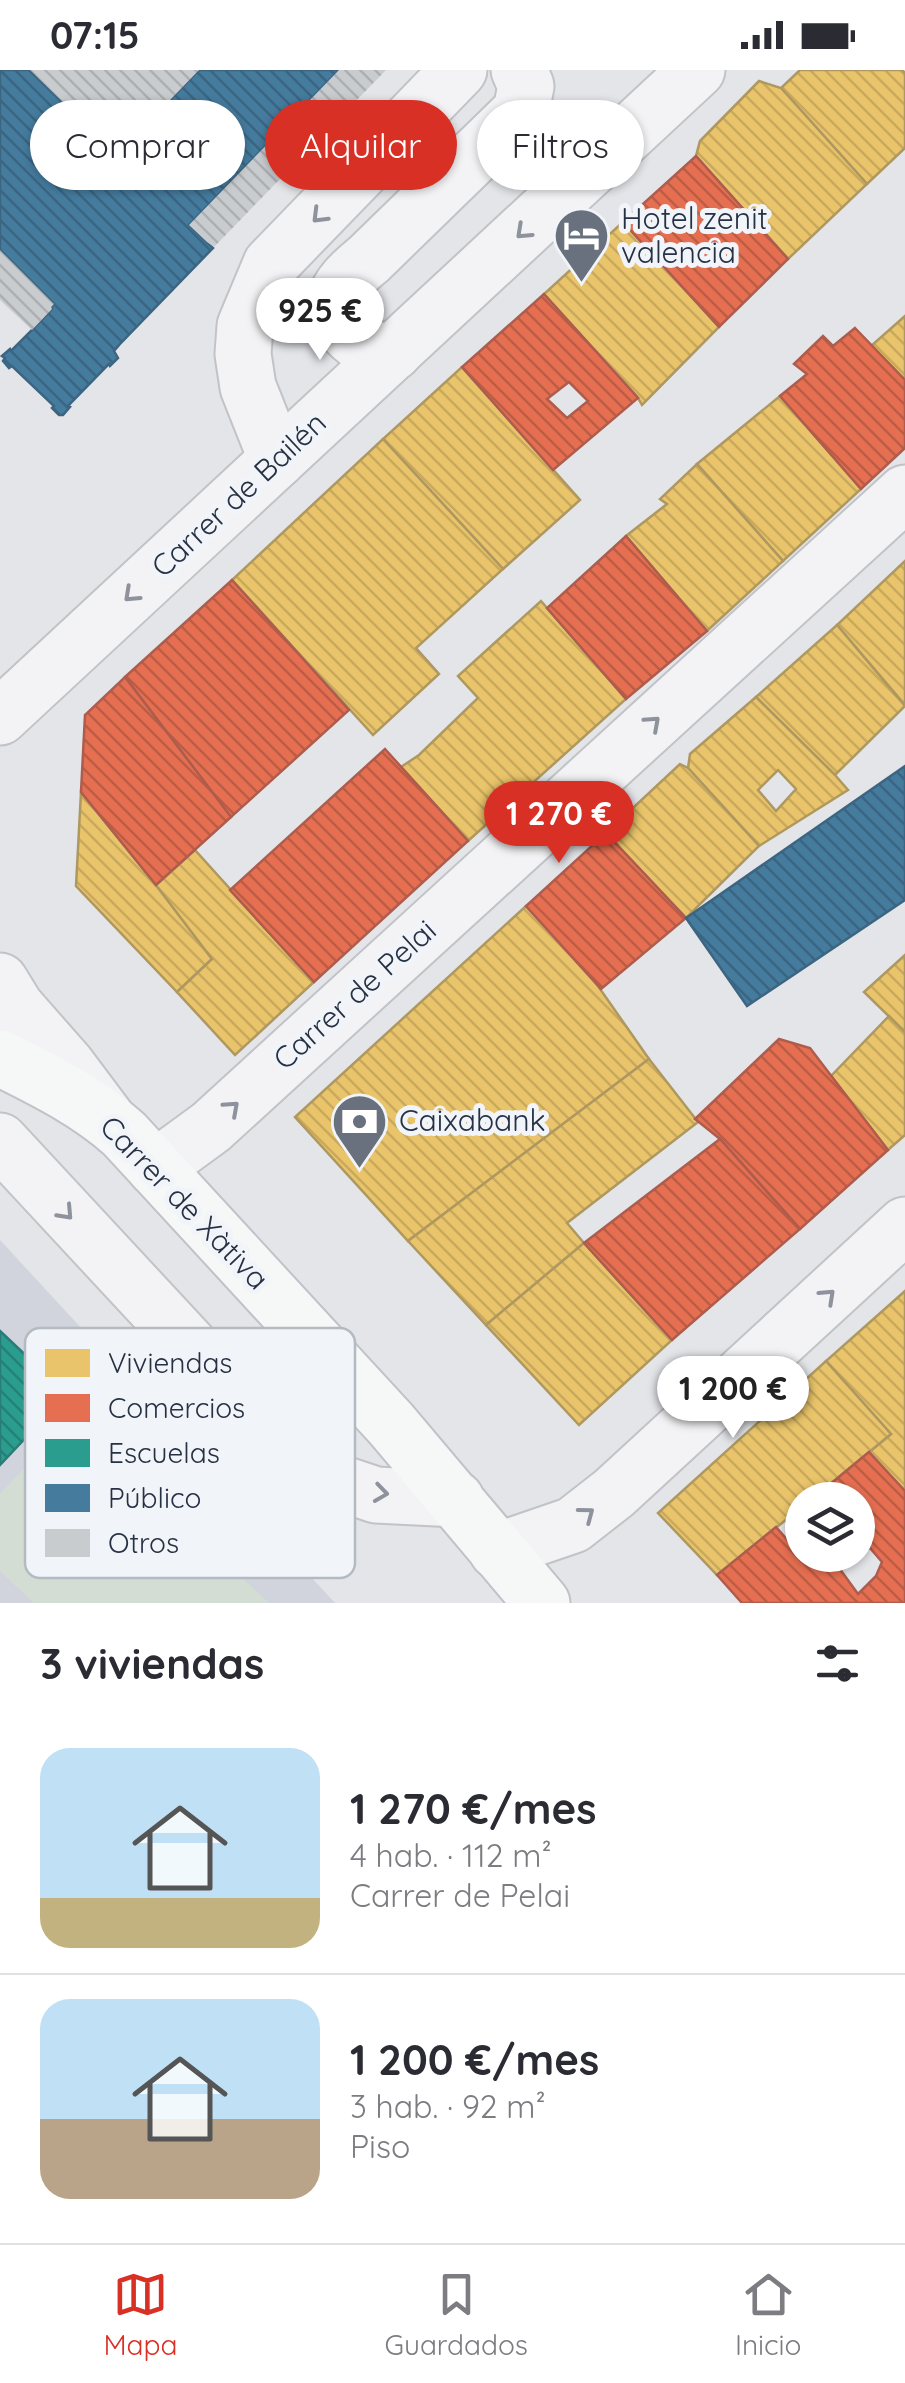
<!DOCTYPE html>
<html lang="es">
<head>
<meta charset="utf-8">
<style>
  :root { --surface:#fff; --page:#f2f2f3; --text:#2b2b33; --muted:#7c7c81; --line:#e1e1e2; --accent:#d93025 }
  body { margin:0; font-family:Quicksand,sans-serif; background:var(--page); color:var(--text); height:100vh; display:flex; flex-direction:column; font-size:38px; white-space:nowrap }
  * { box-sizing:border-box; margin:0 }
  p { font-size:32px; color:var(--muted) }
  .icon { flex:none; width:55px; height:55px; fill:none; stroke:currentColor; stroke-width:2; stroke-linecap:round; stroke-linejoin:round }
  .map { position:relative; height:1533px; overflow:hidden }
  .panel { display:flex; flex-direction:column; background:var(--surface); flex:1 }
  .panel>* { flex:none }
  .top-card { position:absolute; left:30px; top:30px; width:845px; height:90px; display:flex; gap:20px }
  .controls { position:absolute; left:785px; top:1412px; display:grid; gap:20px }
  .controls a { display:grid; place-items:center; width:90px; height:90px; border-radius:50%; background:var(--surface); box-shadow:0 2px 8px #0004; font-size:50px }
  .price { position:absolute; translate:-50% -85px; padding:0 22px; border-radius:35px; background:#fff; color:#222; font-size:32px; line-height:65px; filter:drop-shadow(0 2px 5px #0008) }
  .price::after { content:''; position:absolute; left:50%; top:60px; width:30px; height:22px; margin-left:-15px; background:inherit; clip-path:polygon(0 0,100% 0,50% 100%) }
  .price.current { background:var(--accent); color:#fff }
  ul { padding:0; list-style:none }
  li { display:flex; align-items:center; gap:30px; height:250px; padding:0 40px }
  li+li { border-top:2px solid var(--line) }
  li span { display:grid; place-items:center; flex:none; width:280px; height:200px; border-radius:30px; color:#555 }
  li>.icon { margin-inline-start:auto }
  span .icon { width:120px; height:120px; fill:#fffc; stroke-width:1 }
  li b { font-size:42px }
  h2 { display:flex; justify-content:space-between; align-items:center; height:120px; padding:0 40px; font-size:42px }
  .chip { padding:0 35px; border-radius:45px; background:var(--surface); box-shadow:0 2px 8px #0004; font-size:35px; line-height:90px }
  .chip.current { background:var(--accent); color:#fff }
  .status { display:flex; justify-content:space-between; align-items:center; height:70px; padding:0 50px; background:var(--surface); direction:ltr }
  .status svg { height:28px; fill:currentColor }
  .dock { display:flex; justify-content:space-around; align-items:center; height:140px; border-top:2px solid var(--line); background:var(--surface); font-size:28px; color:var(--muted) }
  .dock a { display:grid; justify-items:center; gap:5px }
  .dock .current { color:var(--accent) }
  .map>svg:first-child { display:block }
  .built { fill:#d1d4dc }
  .park { fill:#d3ddd3 }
  .homes { fill:url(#homes-back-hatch); stroke:#af985f; stroke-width:2.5; fill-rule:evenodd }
  .shops { fill:url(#shops-back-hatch); stroke:#ad5c4d; stroke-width:2.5; fill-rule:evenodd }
  .schools { fill:url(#schools-back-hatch); stroke:#297d78; stroke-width:2.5 }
  .public { fill:url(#public-back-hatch); stroke:#3c6582; stroke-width:2.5 }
  .building { fill:url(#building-back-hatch) }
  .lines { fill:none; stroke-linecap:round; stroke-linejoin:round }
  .minor-casing { stroke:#c1c3c7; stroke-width:59 }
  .major-casing { stroke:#bfc2c7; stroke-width:59 }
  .minor { stroke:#f3f3f5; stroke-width:55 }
  .major { stroke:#f6f7f7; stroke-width:55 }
  .oneway { stroke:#8d929c }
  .labels { text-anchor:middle; stroke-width:10; stroke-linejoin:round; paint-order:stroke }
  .poi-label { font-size:30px; fill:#273144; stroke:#f1f4f8; text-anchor:start }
  .street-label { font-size:30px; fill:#273144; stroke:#f1f4f8 }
  .key { fill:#f1f4f8; stroke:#b4bac2; stroke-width:2.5 }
  .key-label { font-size:28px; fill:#273144 }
</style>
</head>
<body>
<div class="status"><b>07:15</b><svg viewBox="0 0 49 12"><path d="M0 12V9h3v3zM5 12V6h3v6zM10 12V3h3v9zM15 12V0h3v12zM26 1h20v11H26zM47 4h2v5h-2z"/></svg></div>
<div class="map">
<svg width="905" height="1533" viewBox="0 0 905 1533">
  <defs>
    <pattern id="homes-back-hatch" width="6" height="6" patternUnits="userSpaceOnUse" patternTransform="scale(2.5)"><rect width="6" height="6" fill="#e9c46a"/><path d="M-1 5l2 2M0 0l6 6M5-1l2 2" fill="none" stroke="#c8a95d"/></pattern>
    <pattern id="shops-back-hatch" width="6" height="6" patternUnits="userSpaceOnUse" patternTransform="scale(2.5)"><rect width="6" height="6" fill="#e76f51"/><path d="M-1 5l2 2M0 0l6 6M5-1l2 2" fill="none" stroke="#bb5c45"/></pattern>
    <pattern id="schools-back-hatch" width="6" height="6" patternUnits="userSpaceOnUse" patternTransform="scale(2.5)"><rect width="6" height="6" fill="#2a9d8f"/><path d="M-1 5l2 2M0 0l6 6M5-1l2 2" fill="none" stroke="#248176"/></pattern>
    <pattern id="public-back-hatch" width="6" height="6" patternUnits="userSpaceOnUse" patternTransform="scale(2.5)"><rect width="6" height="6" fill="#457b9d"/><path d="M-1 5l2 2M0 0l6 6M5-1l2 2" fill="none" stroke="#3a6582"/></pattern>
    <pattern id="building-back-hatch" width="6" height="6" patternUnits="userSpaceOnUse" patternTransform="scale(2.5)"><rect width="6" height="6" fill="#c9cccf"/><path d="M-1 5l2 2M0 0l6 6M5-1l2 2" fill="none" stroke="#adb0b3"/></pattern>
  </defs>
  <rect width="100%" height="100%" fill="#e3e5e9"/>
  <path class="built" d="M0,1170L335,1533H0Z"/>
  <path class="park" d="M72,1347L269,1533H34L0,1501V1424Z"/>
  <g class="homes">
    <path d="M800,0H902L905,3V78L867,114L781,18Z"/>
    <path d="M759,11L781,18L867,114L788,189L696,86L700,71Z"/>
    <path d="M623,152L719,257L642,335L638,328L544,224Z"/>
    <path d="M905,246V310L871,276Z"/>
    <path d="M462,297L580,430L503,499L383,369Z"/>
    <path d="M780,326L861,419L783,491L697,394Z"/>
    <path d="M383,369L503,499L416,578L439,604L373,665L232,510Z"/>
    <path d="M697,394L783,491L707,561L626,466L667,434L660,429Z"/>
    <path d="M905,491V635L837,555Z"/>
    <path d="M541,531L626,629L468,771L401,697L419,685L478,628L458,606Z"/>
    <path d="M837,555L905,636L835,705L756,627Z"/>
    <path d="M756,627L835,705L848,720L759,776L688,698L690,684ZM778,700L796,719L776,741L758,720Z"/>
    <path d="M680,694L688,698L759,776L686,848L606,763Z"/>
    <path d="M81,722L156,815L212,889L177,922L76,816Z"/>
    <path d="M195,780L314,912L235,985L177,922L212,889L156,815Z"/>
    <path d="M526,836L591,906L649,989L408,1171L295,1047Z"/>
    <path d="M905,885V962L864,922Z"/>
    <path d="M889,946L905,962V1065L888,1080L831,1006Z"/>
    <path d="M649,989L698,1052L567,1153L584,1173L486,1255L408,1171Z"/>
    <path d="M584,1173L672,1270L579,1355L486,1255Z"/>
    <path d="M905,1221V1421L869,1382L891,1364L826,1291Z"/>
    <path d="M826,1291L891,1364L811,1430H802V1437L717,1505L658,1443Z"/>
  </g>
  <g class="shops">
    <path d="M696,86L788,189L719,257L623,152Z"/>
    <path d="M544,224L638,328L553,400L462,297ZM569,312L588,331L567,348L547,329Z"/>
    <path d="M855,258L905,310V378L861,419L780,326L807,304L794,294L823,266L833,276Z"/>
    <path d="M626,466L707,561L626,629L547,538Z"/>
    <path d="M232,510L349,640L231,747L125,607Z"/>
    <path d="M125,607L231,747L156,815L81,722L85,645Z"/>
    <path d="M385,679L468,771L314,912L230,820Z"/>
    <path d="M606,763L686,848L601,919L526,836Z"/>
    <path d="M779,969L810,978L888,1080L800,1159L720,1069L695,1049Z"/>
    <path d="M720,1069L800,1159L672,1270L584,1173Z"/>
    <path d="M869,1382L905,1421V1533H742L717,1505L776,1457L791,1474L802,1465V1485H848L837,1495L858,1524L876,1506L882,1492L870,1478L858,1481V1430H811Z"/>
  </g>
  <path class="schools" d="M0,1261L67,1324L0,1395Z"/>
  <g class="public">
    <path d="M0,0H29L117,85L199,0H339L189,155L213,178L120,274L114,281L118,288L110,296L109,294L68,336L70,337L63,345H59L52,338L54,336L12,296L9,298L3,291L5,288L2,286L10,279L11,281L32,260L52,239L51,237L54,234L0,180Z"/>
    <path d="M905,696V830L747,936L686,848Z"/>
  </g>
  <g class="building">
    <path d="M30,0H199L117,85Z"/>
    <path d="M339,0H386L214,177L207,172L189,155Z"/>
    <path d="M0,180L54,234L51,237L52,239L32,260L0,230Z"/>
  </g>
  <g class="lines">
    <defs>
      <g id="minor">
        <path d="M394,282C384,280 373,280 363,275C350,267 331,248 335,231C339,213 356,200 369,189L521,41L526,16L519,0"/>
        <path d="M277,390L248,317L243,284L245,256L271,194L459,0"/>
        <path d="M0,647L697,0"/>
        <path d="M0,911L16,937L67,995L106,1047"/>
        <path d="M0,1071L286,1379L325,1408L376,1425L456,1429"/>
        <path d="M155,1098L211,1057L905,423"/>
        <path d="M497,1481L573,1455L614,1423L905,1155"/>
      </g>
      <path id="major" d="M0,988C44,1010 87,1031 124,1064L391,1354L542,1533"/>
    </defs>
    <use href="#minor" class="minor-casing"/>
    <use href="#major" class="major-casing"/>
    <use href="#minor" class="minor"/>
    <use href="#major" class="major"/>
  </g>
  <defs><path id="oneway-chevron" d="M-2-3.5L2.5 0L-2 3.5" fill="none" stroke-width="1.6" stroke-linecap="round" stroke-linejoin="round" transform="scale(2.5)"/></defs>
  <g class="oneway">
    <use href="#oneway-chevron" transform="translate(319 146) rotate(135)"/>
    <use href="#oneway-chevron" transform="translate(523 162) rotate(137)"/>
    <use href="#oneway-chevron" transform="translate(131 525) rotate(137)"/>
    <use href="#oneway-chevron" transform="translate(653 653) rotate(-42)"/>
    <use href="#oneway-chevron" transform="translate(232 1038) rotate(-42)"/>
    <use href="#oneway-chevron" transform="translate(66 1143) rotate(47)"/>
    <use href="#oneway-chevron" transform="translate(828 1226) rotate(-43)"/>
    <use href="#oneway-chevron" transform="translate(381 1423) rotate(8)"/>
    <use href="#oneway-chevron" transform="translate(587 1444) rotate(-37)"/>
  </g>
  <defs>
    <symbol id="hotel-pin" viewBox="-11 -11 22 30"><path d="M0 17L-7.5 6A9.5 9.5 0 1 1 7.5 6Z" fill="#69707e" stroke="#f1f4f8"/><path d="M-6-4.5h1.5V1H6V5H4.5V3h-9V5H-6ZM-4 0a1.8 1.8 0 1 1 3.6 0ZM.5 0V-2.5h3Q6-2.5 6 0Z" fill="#fff"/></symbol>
    <symbol id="bank-pin" viewBox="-11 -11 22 30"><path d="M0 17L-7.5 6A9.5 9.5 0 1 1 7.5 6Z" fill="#69707e" stroke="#f1f4f8"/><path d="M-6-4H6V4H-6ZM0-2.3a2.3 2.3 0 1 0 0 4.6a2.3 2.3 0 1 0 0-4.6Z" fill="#fff"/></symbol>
  </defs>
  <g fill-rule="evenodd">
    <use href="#hotel-pin" x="550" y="134" width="63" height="86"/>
    <use href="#bank-pin" x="328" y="1020" width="63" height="86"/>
  </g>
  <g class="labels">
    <g class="poi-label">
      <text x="621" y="159">Hotel zenit<tspan x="621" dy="34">valencia</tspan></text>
      <text x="399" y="1061">Caixabank</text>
    </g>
    <g class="street-label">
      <text transform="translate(239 425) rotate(-43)" y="10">Carrer de Bailén</text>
      <text transform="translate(355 925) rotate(-42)" y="10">Carrer de Pelai</text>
      <text transform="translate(184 1133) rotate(46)" y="10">Carrer de Xàtiva</text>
    </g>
  </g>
  <rect x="25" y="1258" width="330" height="250" rx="15" class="key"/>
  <rect x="45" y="1279" width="45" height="28" fill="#e9c46a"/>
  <rect x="45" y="1324" width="45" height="28" fill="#e76f51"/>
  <rect x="45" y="1369" width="45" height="28" fill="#2a9d8f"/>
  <rect x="45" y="1414" width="45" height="28" fill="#457b9d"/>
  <rect x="45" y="1459" width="45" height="28" fill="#c9cccf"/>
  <g class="key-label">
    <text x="108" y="1303">Viviendas</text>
    <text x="108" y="1348">Comercios</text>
    <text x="108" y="1393">Escuelas</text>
    <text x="108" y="1438">Público</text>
    <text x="108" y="1483">Otros</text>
  </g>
</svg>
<div class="controls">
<a><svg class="icon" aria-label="layers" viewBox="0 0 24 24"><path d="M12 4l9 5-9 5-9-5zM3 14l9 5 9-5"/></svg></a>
</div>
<b class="price" style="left:320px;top:293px">925 €</b>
<b class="price current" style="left:559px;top:796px">1 270 €</b>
<b class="price" style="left:733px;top:1371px">1 200 €</b>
<div class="top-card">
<a class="chip">Comprar</a>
<a class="chip current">Alquilar</a>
<a class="chip">Filtros</a>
</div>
</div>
<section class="panel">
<h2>3 viviendas<svg class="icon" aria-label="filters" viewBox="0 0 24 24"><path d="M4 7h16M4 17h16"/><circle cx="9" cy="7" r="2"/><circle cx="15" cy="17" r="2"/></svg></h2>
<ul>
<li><span style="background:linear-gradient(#bfe0f5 75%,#c2b280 0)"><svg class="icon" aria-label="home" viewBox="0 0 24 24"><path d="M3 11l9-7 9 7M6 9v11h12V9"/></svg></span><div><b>1 270 €/mes</b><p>4 hab. · 112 m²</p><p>Carrer de Pelai</p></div></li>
<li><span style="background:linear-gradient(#bfe0f5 60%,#b9a48a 0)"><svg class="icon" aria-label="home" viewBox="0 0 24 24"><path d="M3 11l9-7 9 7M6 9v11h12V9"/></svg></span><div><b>1 200 €/mes</b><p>3 hab. · 92 m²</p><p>Piso</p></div></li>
</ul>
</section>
<nav class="dock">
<a class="current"><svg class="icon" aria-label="map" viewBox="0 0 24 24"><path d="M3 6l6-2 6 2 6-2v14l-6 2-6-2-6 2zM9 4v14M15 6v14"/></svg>Mapa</a>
<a><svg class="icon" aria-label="saved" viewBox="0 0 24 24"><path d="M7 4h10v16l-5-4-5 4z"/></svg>Guardados</a>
<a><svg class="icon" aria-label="home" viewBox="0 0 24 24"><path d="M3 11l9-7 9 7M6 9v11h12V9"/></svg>Inicio</a>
</nav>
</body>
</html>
